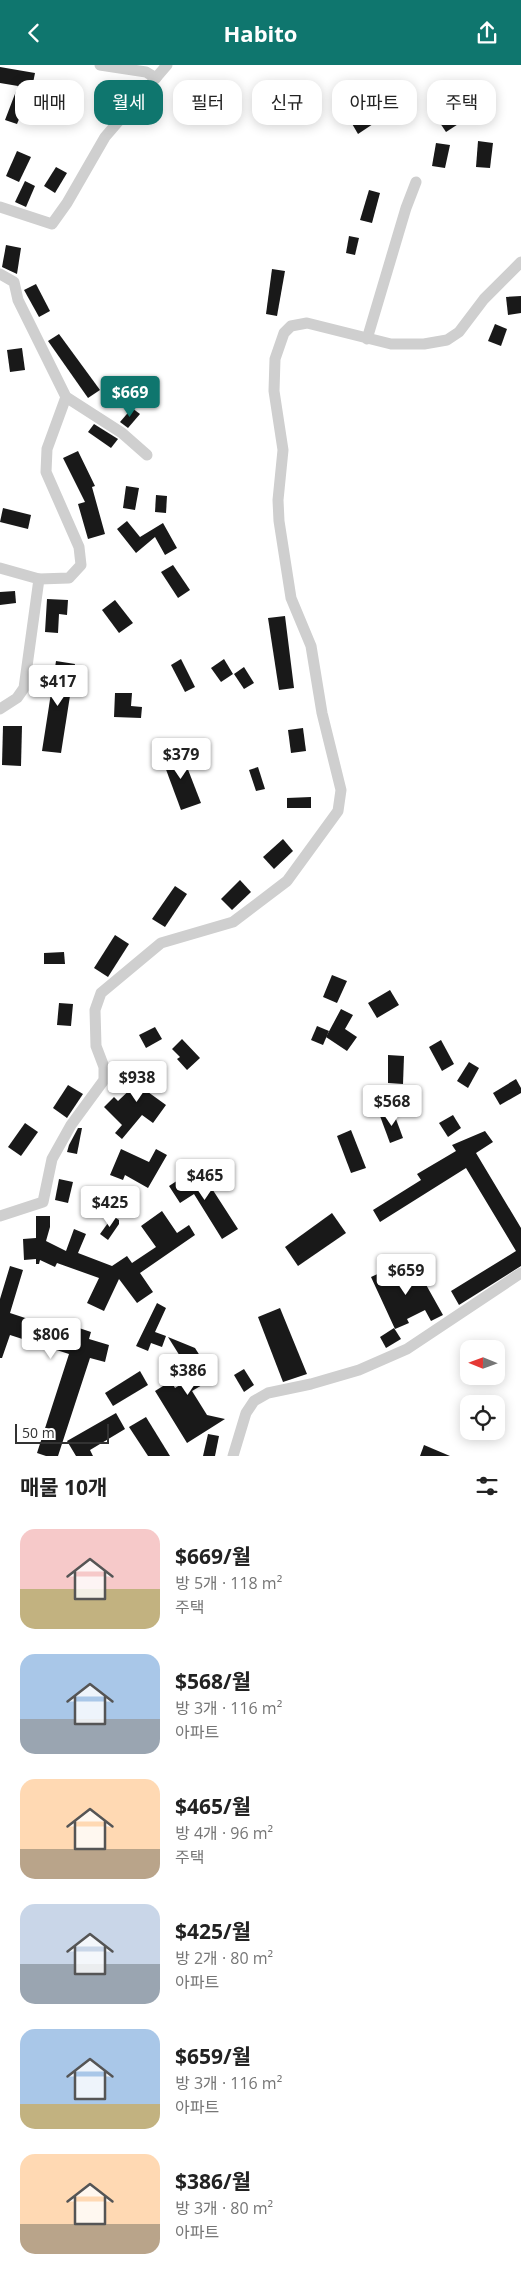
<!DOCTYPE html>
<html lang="ko">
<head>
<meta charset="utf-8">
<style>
  :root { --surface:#fff; --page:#f6f6f6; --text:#222; --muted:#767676; --accent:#0f766e }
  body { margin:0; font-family:"Open Sans","Noto Sans KR",sans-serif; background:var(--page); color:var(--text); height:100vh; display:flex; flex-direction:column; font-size:19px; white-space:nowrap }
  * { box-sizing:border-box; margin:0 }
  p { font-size:16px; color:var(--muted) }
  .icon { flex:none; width:28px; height:28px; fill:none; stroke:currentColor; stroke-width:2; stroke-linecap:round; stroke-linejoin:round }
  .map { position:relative; height:1391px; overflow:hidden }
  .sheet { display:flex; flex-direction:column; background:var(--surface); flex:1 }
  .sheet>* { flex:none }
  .top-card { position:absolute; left:15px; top:15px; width:491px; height:45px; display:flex; gap:10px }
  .needle { width:32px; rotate:271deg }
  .buttons { position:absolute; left:460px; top:1275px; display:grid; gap:10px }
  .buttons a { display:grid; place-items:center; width:45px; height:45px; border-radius:10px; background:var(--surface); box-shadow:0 2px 12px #0003; font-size:25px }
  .scale { position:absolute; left:15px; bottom:12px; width:94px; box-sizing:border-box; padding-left:5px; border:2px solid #323232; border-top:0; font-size:14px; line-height:18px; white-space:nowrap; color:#323232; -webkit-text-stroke:4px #fff; paint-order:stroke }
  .price { position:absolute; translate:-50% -42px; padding:0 11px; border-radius:5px; background:#fff; color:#222; font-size:16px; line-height:32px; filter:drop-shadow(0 1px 2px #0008) }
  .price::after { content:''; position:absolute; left:50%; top:30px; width:15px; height:11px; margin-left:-8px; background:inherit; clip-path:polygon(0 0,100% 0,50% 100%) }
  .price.active { background:var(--accent); color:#fff }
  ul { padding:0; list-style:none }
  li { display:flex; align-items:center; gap:15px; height:125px; padding:0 20px }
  li span { display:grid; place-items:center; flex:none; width:140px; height:100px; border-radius:15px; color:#555 }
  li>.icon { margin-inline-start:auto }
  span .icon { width:60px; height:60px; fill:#fffc; stroke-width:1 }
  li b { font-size:21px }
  h2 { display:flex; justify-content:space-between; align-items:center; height:60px; padding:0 20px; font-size:21px }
  .chip { padding:0 18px; border-radius:15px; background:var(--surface); box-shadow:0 2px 12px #0003; font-size:18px; line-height:45px }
  .chip.active { background:var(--accent); color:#fff }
  header { display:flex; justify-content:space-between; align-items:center; height:65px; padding:0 20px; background:var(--accent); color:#fff; font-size:22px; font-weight:700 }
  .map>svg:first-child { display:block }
  .building { fill:#191919 }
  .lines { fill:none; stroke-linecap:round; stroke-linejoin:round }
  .street { stroke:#cfcfcf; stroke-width:11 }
</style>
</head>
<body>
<header><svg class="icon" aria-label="back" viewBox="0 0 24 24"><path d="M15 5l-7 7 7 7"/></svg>Habito<svg class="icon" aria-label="share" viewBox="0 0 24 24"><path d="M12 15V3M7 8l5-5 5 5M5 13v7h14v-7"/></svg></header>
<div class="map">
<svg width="521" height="1391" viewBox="0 0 521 1391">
  <rect width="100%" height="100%" fill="#fff"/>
  <g class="building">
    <path d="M0,2L35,8L32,23L17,59L5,55L18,21L0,18Z"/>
    <path d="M375,42L382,53L358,69L351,57Z"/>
    <path d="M458,42L466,54L446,67L438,55Z"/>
    <path d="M478,76L493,78L490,103L476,102Z"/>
    <path d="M436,78L450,80L445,103L432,101Z"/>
    <path d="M17,86L31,92L19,117L6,111Z"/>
    <path d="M56,102L67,108L55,128L44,121Z"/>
    <path d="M25,116L35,121L26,142L15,137Z"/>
    <path d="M369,125L380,128L372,158L360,155Z"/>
    <path d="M349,171L359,173L355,190L346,188Z"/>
    <path d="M6,180L21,183L17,209L2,202Z"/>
    <path d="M272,204L285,206L277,251L266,249Z"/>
    <path d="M36,219L50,246L39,252L24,225Z"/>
    <path d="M521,231V248L508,250L506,232Z"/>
    <path d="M495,259L507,264L501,281L488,276Z"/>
    <path d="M59,269L100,325L88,333L48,276Z"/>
    <path d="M22,283L25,305L10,307L7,285Z"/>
    <path d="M132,343L140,349L128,363L120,357Z"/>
    <path d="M94,359L118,374L111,383L88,367Z"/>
    <path d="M78,386L95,421L92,422L105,469L88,474L78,439L85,437L63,393Z"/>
    <path d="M126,421L139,423L135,445L123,443Z"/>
    <path d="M156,430L167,431L166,448L155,447Z"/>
    <path d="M3,443L31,450L28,464L0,457Z"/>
    <path d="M127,456L140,472L163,458L177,483L165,490L155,472L136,488L117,464Z"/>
    <path d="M173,500L190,525L178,533L161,507Z"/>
    <path d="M15,526L16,538L0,540V527Z"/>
    <path d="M47,534L68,535L67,550L59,549L58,568L45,567Z"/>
    <path d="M115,535L133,558L119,568L102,545Z"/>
    <path d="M285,551L294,623L279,625L268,553Z"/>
    <path d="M181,594L195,622L185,627L171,600Z"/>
    <path d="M224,594L233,609L221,617L211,603Z"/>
    <path d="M56,596L75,599L61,688L42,686Z"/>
    <path d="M244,602L254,618L244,624L234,609Z"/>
    <path d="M115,628H132L131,641L142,642L141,653L114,652Z"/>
    <path d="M3,661H22L21,701L2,700Z"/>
    <path d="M303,663L306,686L291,688L288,665Z"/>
    <path d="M180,684L201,738L181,745L161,691Z"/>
    <path d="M258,702L265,724L256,726L249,705Z"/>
    <path d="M311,732V743H287V733Z"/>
    <path d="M283,774L293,786L274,804L263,792Z"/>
    <path d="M240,815L251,827L232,845L221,834Z"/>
    <path d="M175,821L187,829L165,862L152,854Z"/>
    <path d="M115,870L129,879L108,912L94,903Z"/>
    <path d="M64,887L65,899H44V888Z"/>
    <path d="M332,910L347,916L337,938L323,932Z"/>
    <path d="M390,925L399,940L377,953L368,938Z"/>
    <path d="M59,938L73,939L71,961L57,960Z"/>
    <path d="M341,944L353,950L345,964L357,972L347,986L326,972Z"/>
    <path d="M317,961L329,966L323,980L311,975Z"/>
    <path d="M155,962L162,974L146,983L139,970Z"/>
    <path d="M182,974L200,993L187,1005L177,994L180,992L172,984Z"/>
    <path d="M441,975L454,999L442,1006L429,982Z"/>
    <path d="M388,990L404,991L403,1019L388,1018Z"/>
    <path d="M469,997L479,1003L468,1023L457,1016Z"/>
    <path d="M155,1001L164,1011L148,1027L166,1040L153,1058L142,1050L122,1074L115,1068L122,1060L104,1042L114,1032L118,1036Z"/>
    <path d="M516,1014L521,1023V1028L500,1040L493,1028Z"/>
    <path d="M68,1020L83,1029L67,1053L53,1043Z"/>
    <path d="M393,1046L403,1073L390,1078L380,1051Z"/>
    <path d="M453,1050L461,1063L448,1072L439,1058Z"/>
    <path d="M25,1058L38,1067L21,1091L8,1082Z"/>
    <path d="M78,1063H82L77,1089L67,1087L69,1080Z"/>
    <path d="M351,1065L366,1103L351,1108L337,1071Z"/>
    <path d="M485,1066L493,1077L476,1088L521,1163V1201L459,1240L451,1226L516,1186L466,1103L380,1157L373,1145L421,1115L417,1109L456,1086L452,1080Z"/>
    <path d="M121,1084L149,1097L156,1084L167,1090L148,1123L125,1110L123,1115L110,1110Z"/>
    <path d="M198,1102L238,1164L222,1174L194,1129L180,1138L169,1121Z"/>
    <path d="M59,1114L73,1117L68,1138L55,1135Z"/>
    <path d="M162,1146L177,1168L189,1160L195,1170L140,1208L153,1227L137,1238L119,1214L104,1246L87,1238L99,1213L57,1198L55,1202L40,1195L39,1199H36V1194L24,1195L23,1174L36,1173V1151H50V1162L46,1176L66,1186L74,1164L86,1169L78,1188L112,1201L127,1191L132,1198L156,1182L141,1161Z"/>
    <path d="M332,1148L346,1168L298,1201L285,1182Z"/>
    <path d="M113,1151L119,1155V1159L108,1175L100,1169Z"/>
    <path d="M415,1200L443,1250L431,1256L425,1245L407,1254L409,1258L395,1264L371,1212L384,1206L389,1215Z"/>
    <path d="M10,1201L23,1205L10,1248L77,1270L79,1263L91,1267L89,1274L109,1280L105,1297L90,1293L58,1391H46L37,1388L69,1289L10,1270L2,1293H0V1234Z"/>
    <path d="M157,1238L166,1243L155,1267L166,1271L162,1282L151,1278L148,1286L136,1281Z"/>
    <path d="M280,1243L307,1309L283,1317L258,1252Z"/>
    <path d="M394,1263L401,1274L386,1283L380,1272Z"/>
    <path d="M168,1272L195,1283L214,1313L192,1326L207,1350L225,1354L187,1378L155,1326L171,1316L175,1323L193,1312Z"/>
    <path d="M244,1304L254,1320L244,1327L234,1310Z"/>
    <path d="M140,1306L148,1320L113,1341L105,1328Z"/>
    <path d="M116,1348L125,1364L90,1385L93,1391H76L67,1376Z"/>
    <path d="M146,1352L170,1391H148L129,1362Z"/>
    <path d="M208,1369L219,1371L215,1391H203Z"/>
    <path d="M424,1380L450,1391H420Z"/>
  </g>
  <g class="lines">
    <g class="street">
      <path d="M100,0L146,7L156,13"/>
      <path d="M0,142L52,159L67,138L105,72L167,0"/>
      <path d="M0,209L14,217L18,235L66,332L122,368L147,390"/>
      <path d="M367,274L406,143L416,117"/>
      <path d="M0,503L39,514L69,513L81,500L79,482L46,407L47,384L66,332"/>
      <path d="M0,644L17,633L24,623L39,514"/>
      <path d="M0,1151L43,1137L52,1094L71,1060L104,1015V1002L96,981L95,945L101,928L161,878L233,857L287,816L338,746L341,725L322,648L311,581L291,533L279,456L278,435L283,385L274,326L275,294L284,268L291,261L307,258L391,279H424L447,275L459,267L484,234L521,197"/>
      <path d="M233,1391L246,1348L254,1336L268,1328L311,1319L359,1305L407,1284L521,1208"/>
    </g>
  </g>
</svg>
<div class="buttons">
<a><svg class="needle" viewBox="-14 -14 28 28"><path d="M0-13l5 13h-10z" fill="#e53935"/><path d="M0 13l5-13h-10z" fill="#767676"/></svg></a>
<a><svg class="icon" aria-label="locate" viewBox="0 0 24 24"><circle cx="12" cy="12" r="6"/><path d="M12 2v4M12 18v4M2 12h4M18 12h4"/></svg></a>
</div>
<div class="scale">50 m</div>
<b class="price active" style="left:130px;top:353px">$669</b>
<b class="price" style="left:58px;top:642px">$417</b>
<b class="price" style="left:181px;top:715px">$379</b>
<b class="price" style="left:137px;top:1038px">$938</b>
<b class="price" style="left:392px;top:1062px">$568</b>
<b class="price" style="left:205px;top:1136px">$465</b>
<b class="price" style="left:110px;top:1163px">$425</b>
<b class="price" style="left:406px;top:1231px">$659</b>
<b class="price" style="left:51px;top:1295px">$806</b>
<b class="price" style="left:188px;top:1331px">$386</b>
<div class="top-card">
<a class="chip">매매</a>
<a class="chip active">월세</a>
<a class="chip">필터</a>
<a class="chip">신규</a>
<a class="chip">아파트</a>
<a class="chip">주택</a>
</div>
</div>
<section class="sheet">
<h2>매물 10개<svg class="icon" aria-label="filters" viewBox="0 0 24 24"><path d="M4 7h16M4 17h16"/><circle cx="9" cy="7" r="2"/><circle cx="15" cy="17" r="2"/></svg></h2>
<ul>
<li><span style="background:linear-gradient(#f6c9c9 60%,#c2b280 0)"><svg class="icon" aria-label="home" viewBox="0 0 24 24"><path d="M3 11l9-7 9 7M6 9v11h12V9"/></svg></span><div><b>$669/월</b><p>방 5개 · 118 m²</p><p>주택</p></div></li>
<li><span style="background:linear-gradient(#a9c7e8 65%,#9aa5b1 0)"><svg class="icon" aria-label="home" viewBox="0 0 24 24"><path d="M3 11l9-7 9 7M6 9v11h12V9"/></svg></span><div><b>$568/월</b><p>방 3개 · 116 m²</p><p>아파트</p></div></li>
<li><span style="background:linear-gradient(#ffd9b3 70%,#b9a48a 0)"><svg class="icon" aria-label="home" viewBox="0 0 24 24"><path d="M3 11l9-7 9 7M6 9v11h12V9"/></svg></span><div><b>$465/월</b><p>방 4개 · 96 m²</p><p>주택</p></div></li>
<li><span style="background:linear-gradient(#c9d6e8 60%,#9aa5b1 0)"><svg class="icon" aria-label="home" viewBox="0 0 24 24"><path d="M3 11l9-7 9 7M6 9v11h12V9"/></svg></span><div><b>$425/월</b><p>방 2개 · 80 m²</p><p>아파트</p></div></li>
<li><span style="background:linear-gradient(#a9c7e8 75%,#c2b280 0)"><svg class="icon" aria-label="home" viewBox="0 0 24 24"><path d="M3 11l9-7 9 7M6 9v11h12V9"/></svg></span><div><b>$659/월</b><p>방 3개 · 116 m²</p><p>아파트</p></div></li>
<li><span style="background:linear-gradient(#ffd9b3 70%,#b9a48a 0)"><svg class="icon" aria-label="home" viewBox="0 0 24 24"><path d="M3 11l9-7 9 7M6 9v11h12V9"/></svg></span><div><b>$386/월</b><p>방 3개 · 80 m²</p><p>아파트</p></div></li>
</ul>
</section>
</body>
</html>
